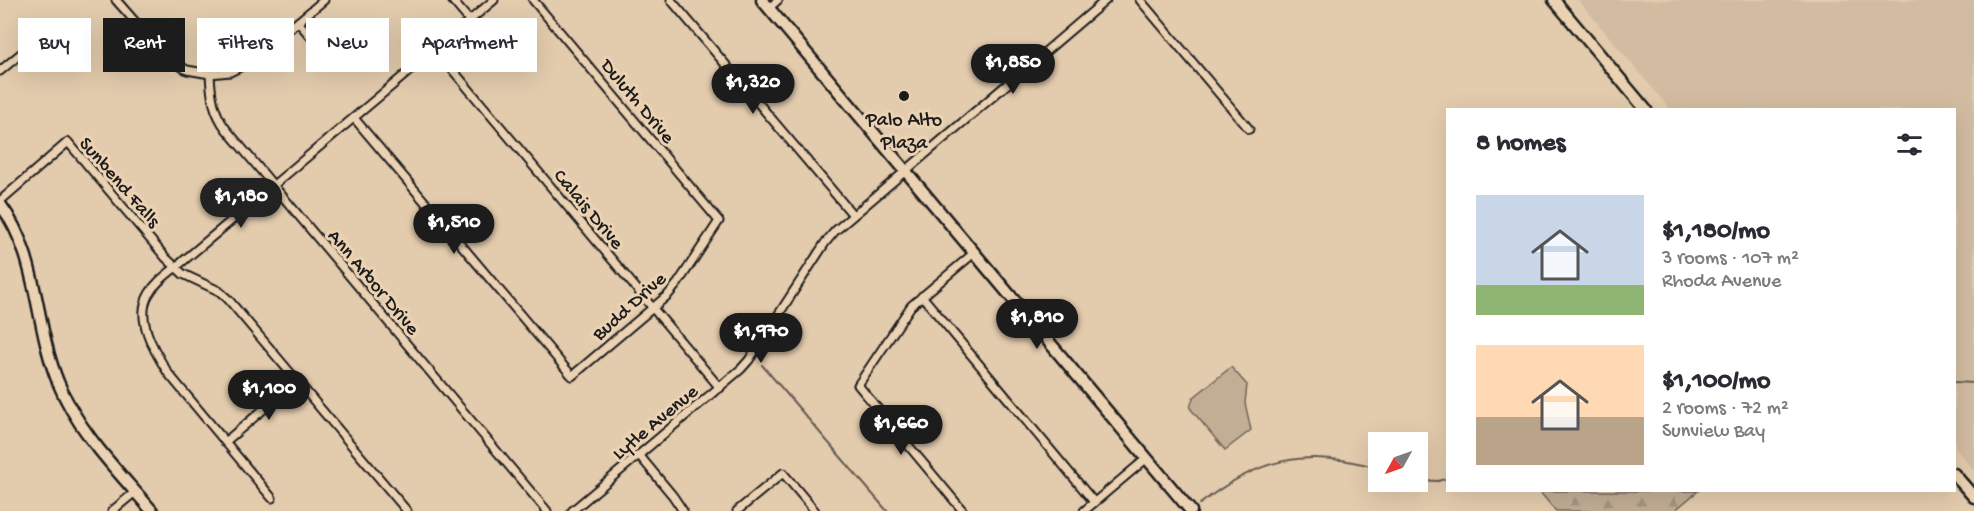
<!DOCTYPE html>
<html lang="en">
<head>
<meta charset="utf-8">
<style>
  :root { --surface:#fff; --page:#f2f2f3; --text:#2b2b33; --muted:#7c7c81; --accent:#1c1c1c }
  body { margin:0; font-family:"Gochi Hand",sans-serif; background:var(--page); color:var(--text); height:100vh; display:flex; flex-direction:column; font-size:22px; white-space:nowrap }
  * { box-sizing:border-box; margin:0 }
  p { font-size:20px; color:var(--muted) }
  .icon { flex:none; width:33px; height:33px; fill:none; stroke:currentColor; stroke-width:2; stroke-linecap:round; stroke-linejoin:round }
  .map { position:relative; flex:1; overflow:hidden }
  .drawer { position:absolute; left:1446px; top:108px; width:510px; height:384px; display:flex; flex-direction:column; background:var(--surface); border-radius:0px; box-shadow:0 6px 24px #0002 }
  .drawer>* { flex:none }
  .guide { position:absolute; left:18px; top:18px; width:570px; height:54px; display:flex; gap:12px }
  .needle { width:39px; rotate:230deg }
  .fabs { position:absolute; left:1368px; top:432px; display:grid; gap:12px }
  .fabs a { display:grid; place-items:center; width:60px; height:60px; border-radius:0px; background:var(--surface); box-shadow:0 6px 24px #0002; font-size:30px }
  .price { position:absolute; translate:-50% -51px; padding:0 14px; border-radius:21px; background:var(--accent); color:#fff; font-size:20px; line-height:39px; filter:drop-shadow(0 2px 3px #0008) }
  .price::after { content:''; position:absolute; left:50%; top:36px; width:18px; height:14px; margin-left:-9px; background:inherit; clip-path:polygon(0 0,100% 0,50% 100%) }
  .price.active { background:#222; color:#fff }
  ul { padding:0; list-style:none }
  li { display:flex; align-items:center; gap:18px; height:150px; padding:0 30px }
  li span { display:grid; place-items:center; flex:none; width:168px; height:120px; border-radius:0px; color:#555 }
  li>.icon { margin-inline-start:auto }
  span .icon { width:72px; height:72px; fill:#fffc; stroke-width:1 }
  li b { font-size:26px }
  h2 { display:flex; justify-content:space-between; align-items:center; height:72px; padding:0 30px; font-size:26px }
  .chip { padding:0 21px; border-radius:0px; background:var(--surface); box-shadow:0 6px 24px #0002; font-size:21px; line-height:54px }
  .chip.active { background:var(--accent); color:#fff }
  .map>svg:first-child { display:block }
  .built { fill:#d2bca1 }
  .green { fill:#c2ae95; stroke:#6f6558; stroke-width:1.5 }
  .forest { fill:url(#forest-firs); stroke:#6f6558; stroke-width:1.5 }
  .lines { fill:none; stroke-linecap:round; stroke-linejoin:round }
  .stream { stroke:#655d52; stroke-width:2 }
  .street-casing { stroke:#1c1c1c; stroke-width:11 }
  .secondary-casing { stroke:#1c1c1c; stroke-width:15 }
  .street { stroke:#ebd2b3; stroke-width:7 }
  .secondary { stroke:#ebd2b3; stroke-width:10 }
  .poi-dot { fill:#1c1c1c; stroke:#ebd2b3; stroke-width:2 }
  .labels { text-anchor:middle; stroke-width:6; stroke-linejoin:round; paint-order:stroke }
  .street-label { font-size:20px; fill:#1c1c1c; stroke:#ebd2b3 }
  .poi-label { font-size:20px; fill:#1c1c1c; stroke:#ebd2b3 }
</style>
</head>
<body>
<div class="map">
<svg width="1974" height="511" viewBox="0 0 1974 511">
  <defs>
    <pattern id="forest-firs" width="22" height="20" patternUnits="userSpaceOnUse" patternTransform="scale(1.5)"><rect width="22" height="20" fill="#c2ae95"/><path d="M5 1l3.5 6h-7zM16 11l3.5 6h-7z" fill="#a69580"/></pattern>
  </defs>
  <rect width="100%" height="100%" fill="#e3cbad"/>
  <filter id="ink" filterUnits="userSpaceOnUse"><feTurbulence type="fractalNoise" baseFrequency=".0167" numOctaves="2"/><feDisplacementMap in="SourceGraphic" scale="12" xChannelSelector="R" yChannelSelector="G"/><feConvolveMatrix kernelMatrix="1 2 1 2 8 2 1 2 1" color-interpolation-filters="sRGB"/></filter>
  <g filter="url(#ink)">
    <path class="built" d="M1578,0H1974V471L1955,448L1954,110L1670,109Z"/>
    <path class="green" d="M1231,367L1247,385L1245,403L1251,430L1225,450L1190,408L1193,398Z"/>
    <path class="forest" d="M1539,491H1698L1674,511H1556Z"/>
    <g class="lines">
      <g class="stream">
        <path d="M762,365L887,511"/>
        <path d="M1954,382L1974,383"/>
        <path d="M1418,480L1438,481L1448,478"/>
        <path d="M1200,504C1258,458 1307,447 1378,468"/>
      </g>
      <defs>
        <g id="street">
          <path d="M116,0L168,59L187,70L210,74L230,72L250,62L324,0"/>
          <path d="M452,0L469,20"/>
          <path d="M671,0L853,215"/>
          <path d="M1140,0L1249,129"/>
          <path d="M769,8L778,0"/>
          <path d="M298,22L330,59"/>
          <path d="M435,49L720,388"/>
          <path d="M0,71L30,46"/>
          <path d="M210,74C211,95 213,112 226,129L547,511"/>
          <path d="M354,118L572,376L668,295L678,283L719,221L533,0"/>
          <path d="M0,201L68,142L166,258L183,274L219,291L228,299L407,511"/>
          <path d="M922,296L1094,502"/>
          <path d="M225,442L297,381"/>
          <path d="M639,455L673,496L683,511"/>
          <path d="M272,498L168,373C155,352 134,319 149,294C155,283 166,275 176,267L494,0"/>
          <path d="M112,511L135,492"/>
          <path d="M572,511L741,369L749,360L825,243L835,231L1106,0"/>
          <path d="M737,511L783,473L815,511"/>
          <path d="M963,511L858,385L911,306L974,253"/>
          <path d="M1084,511L1147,458"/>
        </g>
        <g id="secondary">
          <path d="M762,0L1191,511"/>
          <path d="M1554,0L1646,110"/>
          <path d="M0,204C39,256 34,323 58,382C78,432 117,470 152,511"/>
          <path d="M1954,474L1974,497"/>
        </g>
      </defs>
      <use href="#street" class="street-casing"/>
      <use href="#secondary" class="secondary-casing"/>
      <use href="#street" class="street"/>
      <use href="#secondary" class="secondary"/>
    </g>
  </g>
  <circle class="poi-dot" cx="904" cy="96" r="6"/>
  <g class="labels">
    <g class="street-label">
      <text transform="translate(639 100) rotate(50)" y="7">Duluth Drive</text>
      <text transform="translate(121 181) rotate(49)" y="7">Sunbend Falls</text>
      <text transform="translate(590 208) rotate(50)" y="7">Calais Drive</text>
      <text transform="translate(375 281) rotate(50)" y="7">Ann Arbor Drive</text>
      <text transform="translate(628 305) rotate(-42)" y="7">Budd Drive</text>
      <text transform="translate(654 421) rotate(-40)" y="7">Lytle Avenue</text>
    </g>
    <g class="poi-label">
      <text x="904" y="125">Palo Alto<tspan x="904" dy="23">Plaza</tspan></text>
    </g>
  </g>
</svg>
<div class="fabs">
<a><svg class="needle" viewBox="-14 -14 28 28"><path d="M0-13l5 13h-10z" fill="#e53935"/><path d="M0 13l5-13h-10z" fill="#7c7c81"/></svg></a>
</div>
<b class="price" style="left:1013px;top:95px">$1,850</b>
<b class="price" style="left:753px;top:115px">$1,320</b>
<b class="price active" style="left:241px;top:229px">$1,180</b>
<b class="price" style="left:454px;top:255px">$1,510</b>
<b class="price" style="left:1037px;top:350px">$1,810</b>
<b class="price" style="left:761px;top:364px">$1,970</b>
<b class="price" style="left:269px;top:421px">$1,100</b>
<b class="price" style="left:901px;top:456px">$1,660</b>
<div class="guide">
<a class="chip">Buy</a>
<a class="chip active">Rent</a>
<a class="chip">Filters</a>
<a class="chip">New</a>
<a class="chip">Apartment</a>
</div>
<section class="drawer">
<h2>8 homes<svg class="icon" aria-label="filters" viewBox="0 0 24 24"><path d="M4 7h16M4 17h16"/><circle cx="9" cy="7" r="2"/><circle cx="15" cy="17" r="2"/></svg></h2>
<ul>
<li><span style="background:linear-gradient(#c9d6e8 75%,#8fb573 0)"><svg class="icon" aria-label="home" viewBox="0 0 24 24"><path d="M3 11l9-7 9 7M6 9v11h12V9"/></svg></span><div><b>$1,180/mo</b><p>3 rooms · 107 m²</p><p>Rhoda Avenue</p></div></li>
<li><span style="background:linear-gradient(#ffd9b3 60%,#b9a48a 0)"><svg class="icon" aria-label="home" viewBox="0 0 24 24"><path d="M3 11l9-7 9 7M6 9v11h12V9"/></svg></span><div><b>$1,100/mo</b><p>2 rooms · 72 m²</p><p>Sunview Bay</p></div></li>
</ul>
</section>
</div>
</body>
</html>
